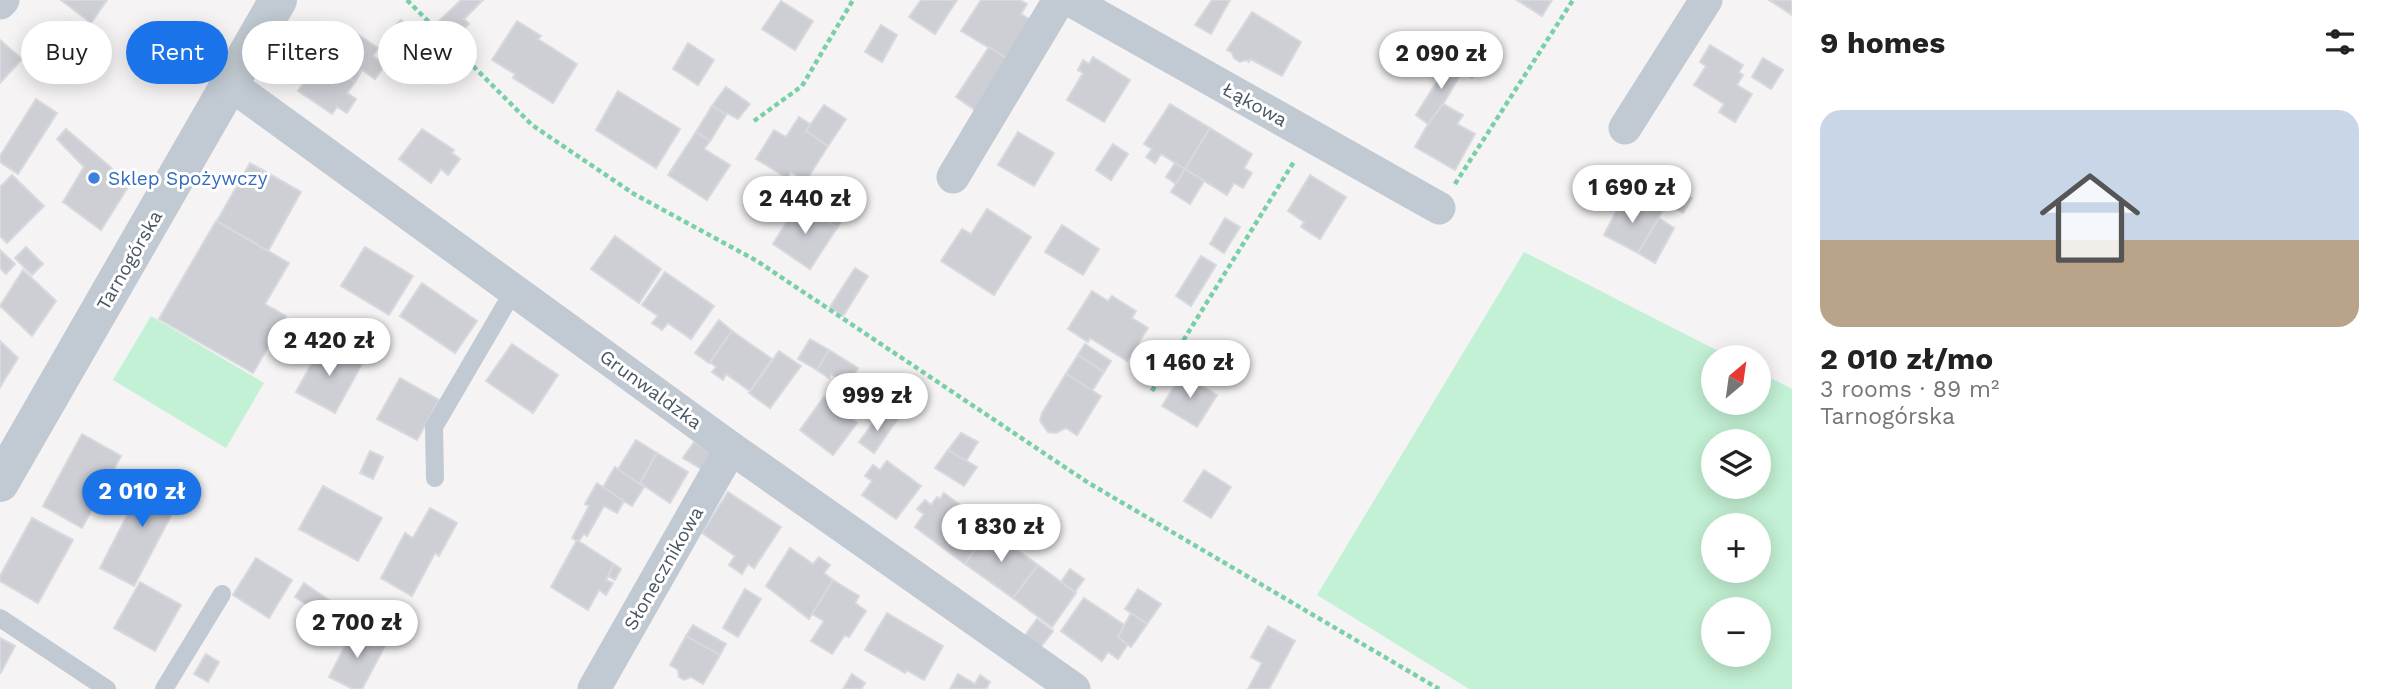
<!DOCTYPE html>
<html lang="en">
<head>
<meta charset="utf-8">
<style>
  :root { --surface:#fff; --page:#f2f2f2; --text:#222; --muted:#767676; --accent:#1a73e8 }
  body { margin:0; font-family:"Work Sans",sans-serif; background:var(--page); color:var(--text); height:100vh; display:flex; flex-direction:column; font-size:26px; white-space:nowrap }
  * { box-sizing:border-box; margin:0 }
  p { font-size:23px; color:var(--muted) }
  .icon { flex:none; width:38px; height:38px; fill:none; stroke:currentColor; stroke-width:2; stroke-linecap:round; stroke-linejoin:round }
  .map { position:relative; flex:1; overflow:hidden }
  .sheet { display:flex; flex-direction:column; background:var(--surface); width:595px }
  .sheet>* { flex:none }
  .guide { position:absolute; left:21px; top:21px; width:665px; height:63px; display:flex; gap:14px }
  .needle { width:46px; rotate:29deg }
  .tools { position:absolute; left:1701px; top:345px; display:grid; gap:14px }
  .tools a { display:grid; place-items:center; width:70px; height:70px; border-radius:50%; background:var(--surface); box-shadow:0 4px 18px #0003; font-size:35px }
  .price { position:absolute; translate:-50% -60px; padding:0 16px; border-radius:24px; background:#fff; color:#222; font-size:23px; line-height:46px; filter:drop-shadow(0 2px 4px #0008) }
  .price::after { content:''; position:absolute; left:50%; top:42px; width:21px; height:16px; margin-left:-10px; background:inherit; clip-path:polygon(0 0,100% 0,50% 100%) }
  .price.active { background:var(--accent); color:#fff }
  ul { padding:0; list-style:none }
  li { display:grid; align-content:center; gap:14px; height:371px; padding:0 28px }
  li span { display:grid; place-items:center; height:217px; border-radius:21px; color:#555 }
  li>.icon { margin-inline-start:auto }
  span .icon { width:126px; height:126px; fill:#fffc; stroke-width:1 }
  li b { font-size:30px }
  h2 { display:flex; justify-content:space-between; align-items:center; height:84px; padding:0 28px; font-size:30px }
  .tag { padding:0 24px; border-radius:32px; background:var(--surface); box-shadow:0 4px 18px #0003; font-size:24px; line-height:63px }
  .tag.active { background:var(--accent); color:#fff }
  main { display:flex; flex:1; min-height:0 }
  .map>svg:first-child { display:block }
  .green { fill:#c3f1d5; fill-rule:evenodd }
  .building { fill:#cdcfd5; stroke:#d7d9de; stroke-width:2 }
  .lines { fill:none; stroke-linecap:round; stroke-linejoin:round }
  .path { stroke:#7ad0a6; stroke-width:4.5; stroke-dasharray:5 3.5; stroke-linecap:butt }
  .service { stroke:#c1cad2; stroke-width:18 }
  .minor { stroke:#c1cad2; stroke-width:33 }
  .tertiary { stroke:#c1cad2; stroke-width:38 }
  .shop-dot { fill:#3f7fe0; stroke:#fff; stroke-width:2.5 }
  .labels { text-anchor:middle; stroke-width:6; stroke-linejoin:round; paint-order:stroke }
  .street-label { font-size:19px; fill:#4a5661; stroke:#fff }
  .shop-label { font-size:19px; fill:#366cbe; stroke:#fff; text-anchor:start }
</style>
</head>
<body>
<main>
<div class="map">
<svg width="1792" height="689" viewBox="0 0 1792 689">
  <rect width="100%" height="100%" fill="#f5f3f3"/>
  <g class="green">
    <path d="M1524,252L1730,357H1713V402H1759V372L1792,389V689H1469L1317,595ZM1713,441H1759V486H1713ZM1713,525H1759V570H1713ZM1713,609H1759V654H1713Z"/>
    <path d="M151,316L264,383L226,448L113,380Z"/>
  </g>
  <g class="building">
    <path d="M61,0H107L91,23Z"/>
    <path d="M461,0H483L464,19L469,24L454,38L438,22Z"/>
    <path d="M921,0H957L935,34L909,17Z"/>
    <path d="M981,0H1020L1027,4L1021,14L1036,23L1011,61L961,31Z"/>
    <path d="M1212,0H1230L1211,34L1195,25Z"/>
    <path d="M1517,0H1552L1542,16Z"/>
    <path d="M1769,0H1792V15Z"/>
    <path d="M781,1L813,21L795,50L762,29Z"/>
    <path d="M1252,12L1301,42L1282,76L1250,59L1249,62L1246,60L1240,62L1234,58L1232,53L1227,50Z"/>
    <path d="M401,20L428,48L416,61L388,32Z"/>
    <path d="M517,21L541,36L538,39L577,64L553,103L513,78L515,74L492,60Z"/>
    <path d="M344,25L378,48L373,56L385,65L375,79L362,70L355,82L321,58Z"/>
    <path d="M881,25L897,35L882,62L865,52Z"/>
    <path d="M0,40L22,59L0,83Z"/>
    <path d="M688,43L714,60L698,85L673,69Z"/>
    <path d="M1460,45L1483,60L1472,78L1462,71L1465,67L1451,59Z"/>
    <path d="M1710,45L1743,65L1739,72L1743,75L1737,85L1752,94L1735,122L1719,112L1724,104L1694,85L1706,66L1700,62Z"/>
    <path d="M989,47L1011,61L978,112L956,97Z"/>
    <path d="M1093,57L1130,80L1104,122L1067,100L1083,73L1078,70L1083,60L1089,64Z"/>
    <path d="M321,58L355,82L347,93L356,99L347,113L337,107L332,114L298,91Z"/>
    <path d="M1763,58L1783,70L1771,89L1752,77Z"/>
    <path d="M1451,59L1465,67L1443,104L1428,124L1416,115Z"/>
    <path d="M726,87L750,104L738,119L727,113L726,115L712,106Z"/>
    <path d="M618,91L680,129L656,168L596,130Z"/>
    <path d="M36,99L57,113L18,174L0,162V156Z"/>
    <path d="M1170,104L1210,128L1185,169L1161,154L1155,163L1146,157L1152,149L1144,144Z"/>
    <path d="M1443,104L1463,115L1457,124L1475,134L1455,170L1415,147L1428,124Z"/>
    <path d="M824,105L846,119L828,146L806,131Z"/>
    <path d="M712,106L726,115L710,141L696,132Z"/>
    <path d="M799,117L810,124L806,131L828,146L806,181L791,172L787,178L756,159L774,130L786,137Z"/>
    <path d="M1210,128L1252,154L1244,168L1252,173L1243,188L1234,183L1227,195L1185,169Z"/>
    <path d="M66,129L130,184L101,230L63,202L84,167L57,139Z"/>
    <path d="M422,129L454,150L452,153L460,159L448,175L441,169L431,183L399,159Z"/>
    <path d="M696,132L710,141L704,149L730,165L707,200L668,175Z"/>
    <path d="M1018,132L1054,153L1034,186L998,165Z"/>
    <path d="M1113,144L1128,154L1111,180L1096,170Z"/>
    <path d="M250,163L301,192L268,251L217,221Z"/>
    <path d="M1175,163L1185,169L1176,184L1166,177Z"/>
    <path d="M1185,169L1204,181L1190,204L1171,192Z"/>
    <path d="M12,175L44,206L7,243L0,236V187Z"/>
    <path d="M1310,175L1346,197L1320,239L1301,227L1304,222L1288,211Z"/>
    <path d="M1669,185L1692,198L1683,213L1660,200Z"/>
    <path d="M807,191L845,216L837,228L799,203Z"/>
    <path d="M1623,198L1647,212L1652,204L1663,210L1638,253L1604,235Z"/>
    <path d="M799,203L837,228L810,269L773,244Z"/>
    <path d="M987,209L1031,237L994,295L941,261L962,229L971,234Z"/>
    <path d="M1225,218L1240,227L1224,253L1210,244Z"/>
    <path d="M1659,218L1674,228L1655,263L1638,253Z"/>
    <path d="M216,221L289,263L265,304L286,316L253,373L159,319Z"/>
    <path d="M1062,225L1099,249L1083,275L1045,252Z"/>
    <path d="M615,236L661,269L639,303L591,269Z"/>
    <path d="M26,247L43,264L32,275L15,258Z"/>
    <path d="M365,247L413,276L389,315L341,286Z"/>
    <path d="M0,250L15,264L6,274L0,268Z"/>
    <path d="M1201,256L1216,265L1191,306L1176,296Z"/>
    <path d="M855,268L868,276L843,316L830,307Z"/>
    <path d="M23,270L56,301L32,336L0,306Z"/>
    <path d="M665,272L714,306L691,339L668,323L662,330L652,323L658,316L642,305Z"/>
    <path d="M422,283L477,321L455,353L400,316Z"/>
    <path d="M1092,291L1108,301L1112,296L1136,311L1132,318L1148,328L1127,361L1090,338L1088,342L1068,329Z"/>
    <path d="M719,320L732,331L709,363L695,353Z"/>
    <path d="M732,331L772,359L750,391L726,374L723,380L712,372L716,367L710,362Z"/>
    <path d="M810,339L829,350L817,370L798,359Z"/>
    <path d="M0,341L18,358L0,387Z"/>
    <path d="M323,343L362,364L335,413L296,392Z"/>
    <path d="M512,344L558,375L533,413L486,381Z"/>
    <path d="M1085,344L1111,361L1104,372L1078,355Z"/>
    <path d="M829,350L858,368L848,384L831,374L829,378L817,370Z"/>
    <path d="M779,351L801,366L770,408L749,393Z"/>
    <path d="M1078,355L1104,372L1092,391L1066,374Z"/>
    <path d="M1066,374L1101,396L1077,435L1066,428L1056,433L1048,432L1040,421L1042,413Z"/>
    <path d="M1182,374L1217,395L1197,427L1162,406Z"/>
    <path d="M400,378L439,400L417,440L377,419Z"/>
    <path d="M897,391L911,401L894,424L880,414Z"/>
    <path d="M824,397L857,423L833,455L800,430Z"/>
    <path d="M880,414L894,424L874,453L859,442Z"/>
    <path d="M961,433L978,442L966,461L948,450Z"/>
    <path d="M82,434L121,456L82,528L43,506Z"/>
    <path d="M636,440L657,453L640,483L644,487L617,471Z"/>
    <path d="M694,442L713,454L703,470L683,458Z"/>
    <path d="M948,450L977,467L964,486L935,468Z"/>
    <path d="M370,451L383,457L373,479L360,473Z"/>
    <path d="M657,453L688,472L670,503L640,483Z"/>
    <path d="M887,461L921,486L896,519L862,495L872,481L865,476L873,465L880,470Z"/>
    <path d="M615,467L644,487L632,506L602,489Z"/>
    <path d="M1204,470L1231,487L1211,518L1184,501Z"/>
    <path d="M149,473L184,491L134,586L100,568Z"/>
    <path d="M597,483L624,501L617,513L604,506L587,536L584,534L578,542L572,538L589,506L585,504Z"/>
    <path d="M323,486L382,518L358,561L299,529Z"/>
    <path d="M728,492L781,527L754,568L748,564L742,574L729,565L735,556L702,533Z"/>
    <path d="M944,493L960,505L956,510L987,533L965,564L915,527L924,514L917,509L925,500L931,505L937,497L940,499Z"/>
    <path d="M430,508L457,523L439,556L435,553L412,596L381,578L405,533L413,538Z"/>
    <path d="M32,518L73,540L38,603L0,581V576Z"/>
    <path d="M989,530L1038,565L1013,598L965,564Z"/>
    <path d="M577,540L614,564L606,580L613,583L606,595L599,590L588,610L551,587Z"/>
    <path d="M790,548L813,564L819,557L830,565L824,573L833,580L809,619L766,586Z"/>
    <path d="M256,558L292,580L269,618L233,595Z"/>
    <path d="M614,564L621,569L615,580L608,576Z"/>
    <path d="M1038,565L1076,593L1052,627L1013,598Z"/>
    <path d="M1070,569L1084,579L1075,592L1061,582Z"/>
    <path d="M833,580L859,596L855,603L866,611L849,637L845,635L832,654L811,641L824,621L812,614Z"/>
    <path d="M140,582L181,605L155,651L114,628Z"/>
    <path d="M304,583L336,605L327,618L295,597Z"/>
    <path d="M745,589L761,599L738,637L723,628Z"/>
    <path d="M1138,589L1161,604L1147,624L1125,609Z"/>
    <path d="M1084,598L1126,626L1118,637L1128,644L1118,659L1108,652L1102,661L1061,631Z"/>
    <path d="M887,613L943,646L924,680L906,670L905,673L865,650Z"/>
    <path d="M1131,613L1147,624L1131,647L1118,637Z"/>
    <path d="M1037,619L1053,631L1037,652L1021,641Z"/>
    <path d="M693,625L726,644L720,655L686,636Z"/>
    <path d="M1268,626L1295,641L1269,689H1248L1262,663L1251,657Z"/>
    <path d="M355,627L386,644L362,689H353L329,677Z"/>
    <path d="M686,636L720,655L703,684L691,677L684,680L679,677L678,670L670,665Z"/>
    <path d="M0,638L15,646L0,674Z"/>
    <path d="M206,654L219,662L208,682L194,674Z"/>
    <path d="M852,674L865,683L861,689H843Z"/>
    <path d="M958,674L975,684L980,675L990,682L986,689H950Z"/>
  </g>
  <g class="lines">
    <g class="path">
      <path d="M407,0L532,125L634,194L757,261L1087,482L1439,689"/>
      <path d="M754,121L802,86L853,0"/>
      <path d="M1455,184L1573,0"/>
      <path d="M1152,391L1295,160"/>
    </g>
    <g class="service">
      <path d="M435,478L434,427L514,290"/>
      <path d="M0,618L107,689"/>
      <path d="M164,689L222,594"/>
    </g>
    <g class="minor">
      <path d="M1070,0L1439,208"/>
      <path d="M0,3L3,0"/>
      <path d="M231,85L731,448L1074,689"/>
      <path d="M1625,128L1706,0"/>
      <path d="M953,177L1059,0"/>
      <path d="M594,689L731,448"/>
    </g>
    <path class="tertiary" d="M0,483L278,0"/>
  </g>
  <circle class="shop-dot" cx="94" cy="178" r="7"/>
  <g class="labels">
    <g class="street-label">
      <text transform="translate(1255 104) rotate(29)" y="7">Łąkowa</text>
      <text transform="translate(129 260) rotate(-60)" y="7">Tarnogórska</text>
      <text transform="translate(651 389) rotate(36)" y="7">Grunwaldzka</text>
      <text transform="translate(663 568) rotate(-60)" y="7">Słonecznikowa</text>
    </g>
    <g class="shop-label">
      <text x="108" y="185">Sklep Spożywczy</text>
    </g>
  </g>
</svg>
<div class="tools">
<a><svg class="needle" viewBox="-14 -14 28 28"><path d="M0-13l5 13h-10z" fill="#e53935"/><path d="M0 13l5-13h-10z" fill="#767676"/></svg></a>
<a><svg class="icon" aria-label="layers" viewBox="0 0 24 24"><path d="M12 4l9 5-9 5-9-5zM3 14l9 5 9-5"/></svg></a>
<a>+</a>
<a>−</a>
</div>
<b class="price" style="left:1441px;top:91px">2 090 zł</b>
<b class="price" style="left:1632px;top:225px">1 690 zł</b>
<b class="price" style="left:805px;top:236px">2 440 zł</b>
<b class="price" style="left:329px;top:378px">2 420 zł</b>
<b class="price" style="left:1190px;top:400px">1 460 zł</b>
<b class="price" style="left:877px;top:433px">999 zł</b>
<b class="price active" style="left:142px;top:529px">2 010 zł</b>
<b class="price" style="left:1001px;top:564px">1 830 zł</b>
<b class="price" style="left:357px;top:660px">2 700 zł</b>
<div class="guide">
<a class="tag">Buy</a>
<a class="tag active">Rent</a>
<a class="tag">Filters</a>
<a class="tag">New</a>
</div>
</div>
<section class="sheet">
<h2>9 homes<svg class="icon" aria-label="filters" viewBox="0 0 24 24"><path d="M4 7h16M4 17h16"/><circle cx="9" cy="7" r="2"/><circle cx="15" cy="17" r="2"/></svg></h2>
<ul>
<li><span style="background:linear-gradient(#c9d6e8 60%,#b9a48a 0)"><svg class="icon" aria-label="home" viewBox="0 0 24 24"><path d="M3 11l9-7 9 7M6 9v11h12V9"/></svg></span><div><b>2 010 zł/mo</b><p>3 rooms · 89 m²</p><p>Tarnogórska</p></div></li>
</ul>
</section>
</main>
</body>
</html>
